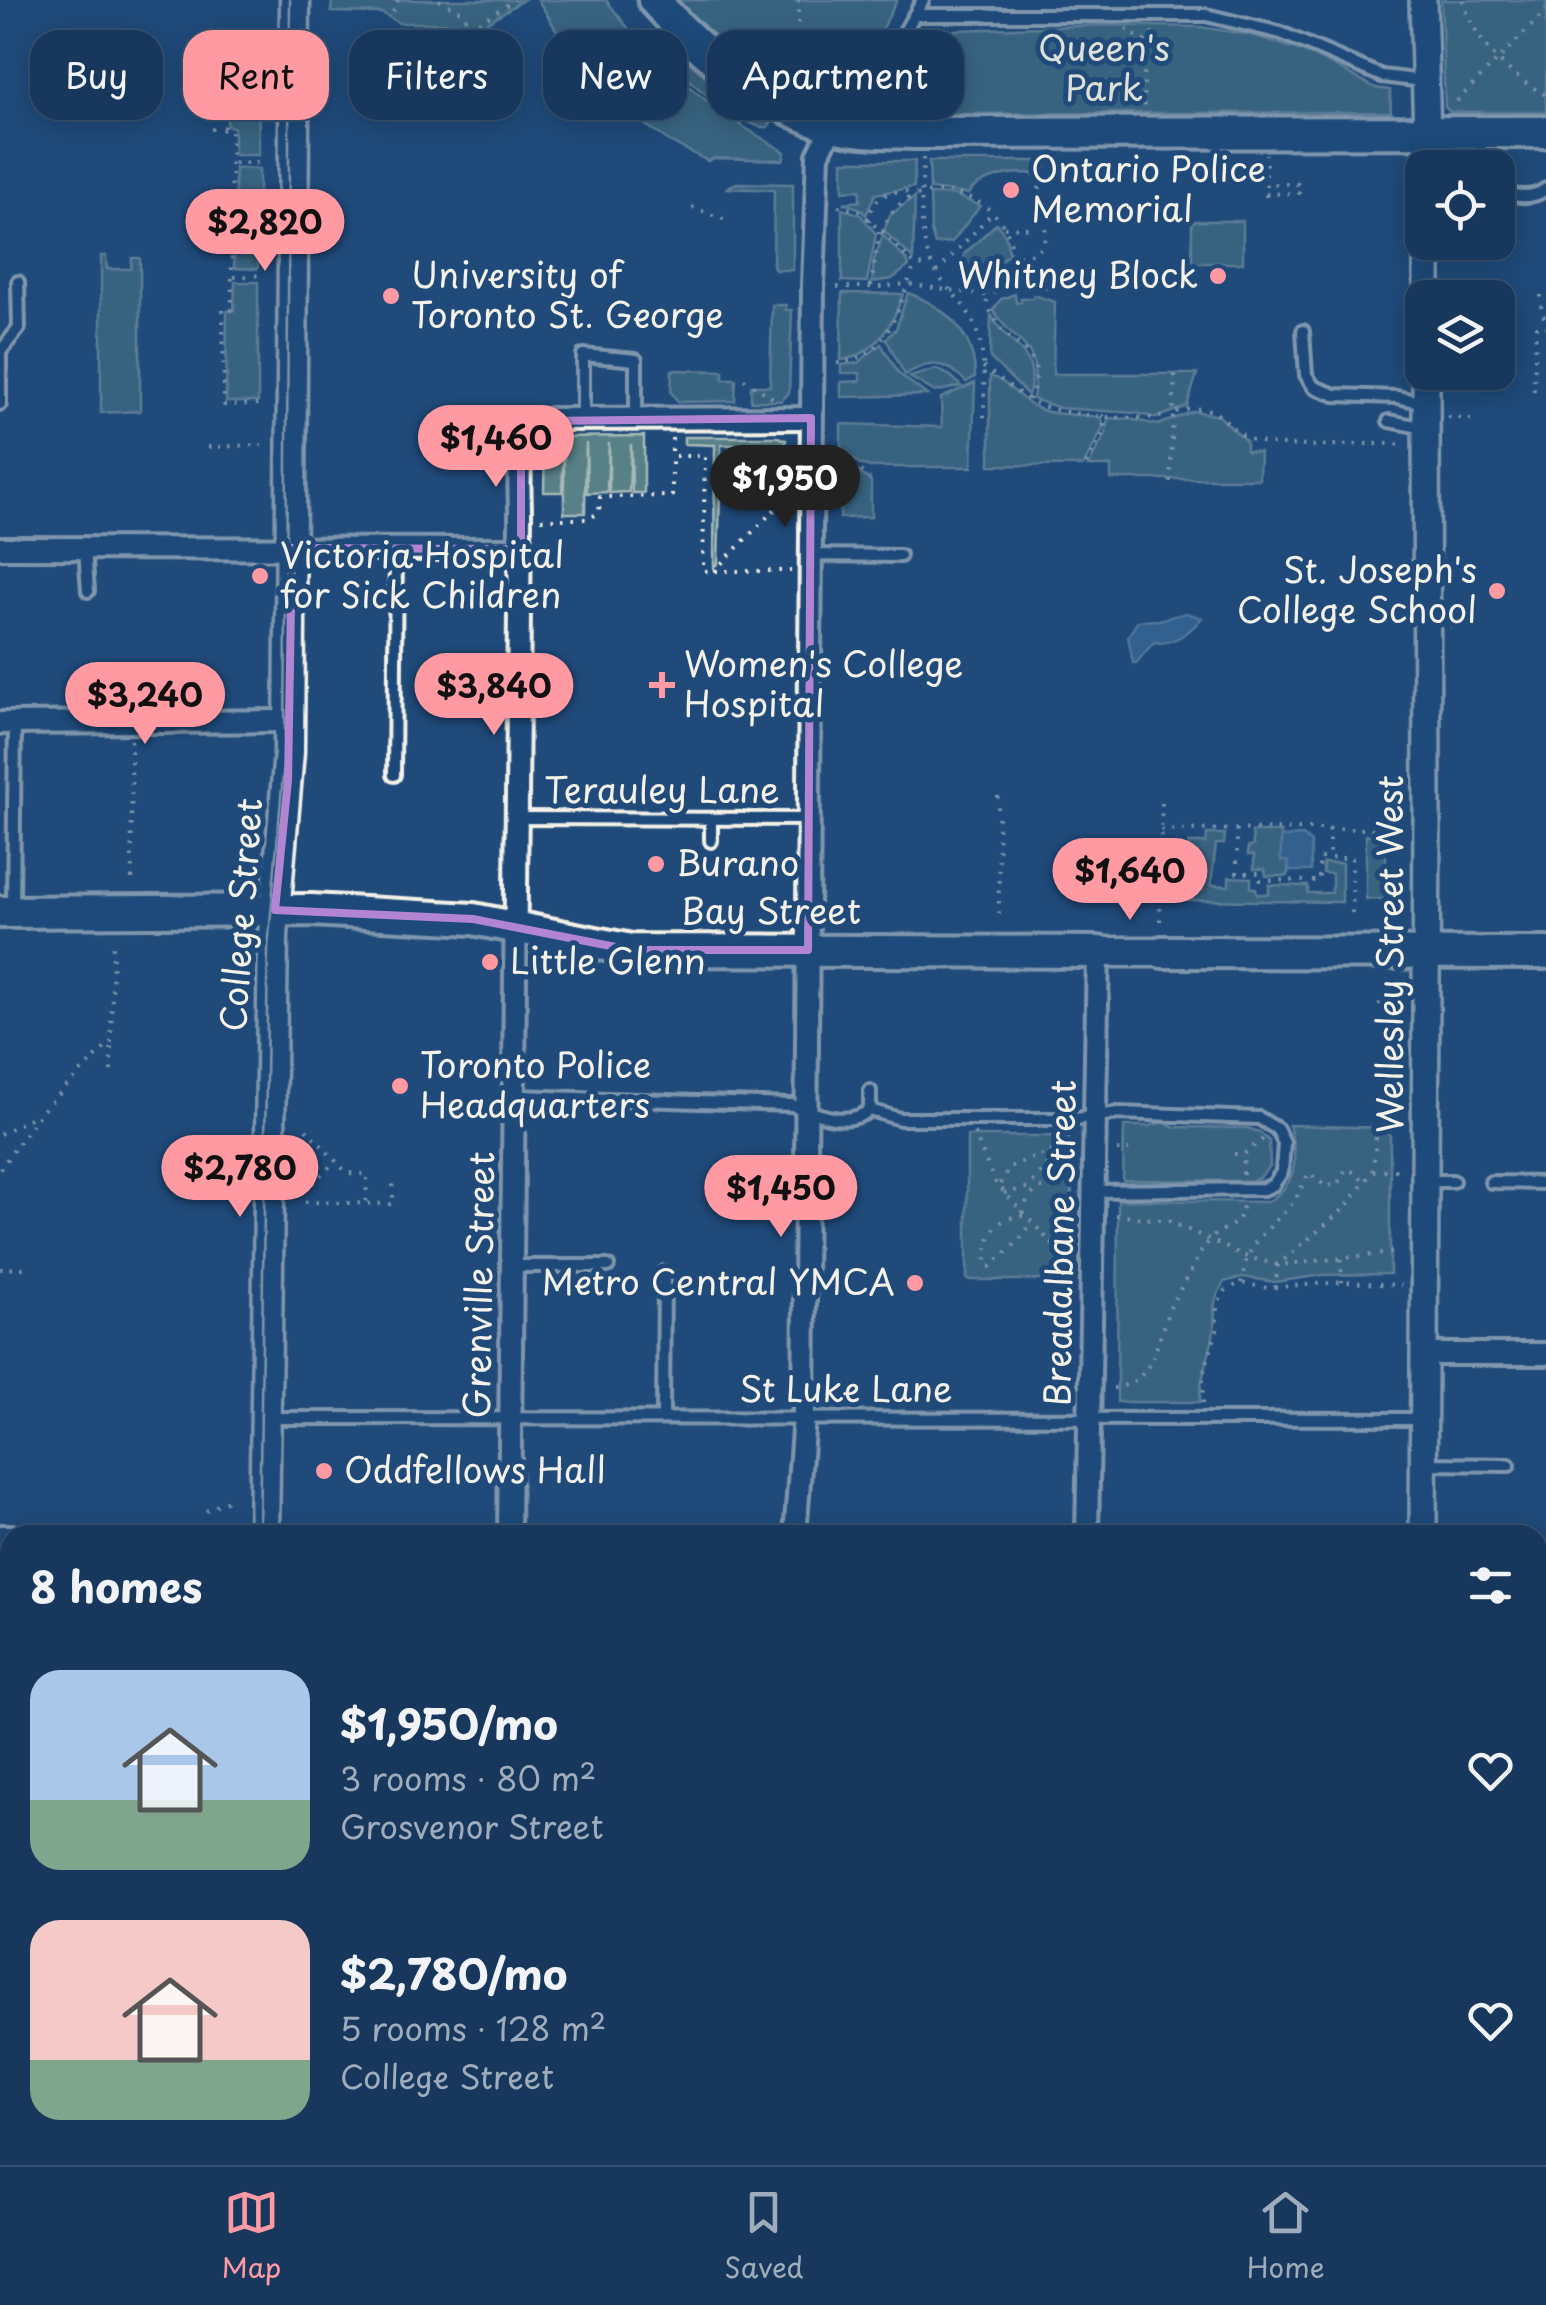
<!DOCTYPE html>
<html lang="en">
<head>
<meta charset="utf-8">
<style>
  :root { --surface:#17385c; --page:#244365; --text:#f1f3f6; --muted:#9eacbb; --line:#365272; --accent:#ff9aa2 }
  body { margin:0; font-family:"Playpen Sans",sans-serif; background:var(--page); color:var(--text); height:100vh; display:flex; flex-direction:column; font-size:38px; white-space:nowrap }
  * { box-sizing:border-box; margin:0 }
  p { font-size:32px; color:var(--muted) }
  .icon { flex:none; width:55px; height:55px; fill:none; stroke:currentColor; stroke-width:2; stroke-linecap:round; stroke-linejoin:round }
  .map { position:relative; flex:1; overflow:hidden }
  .drawer { position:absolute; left:0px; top:1525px; width:1548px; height:640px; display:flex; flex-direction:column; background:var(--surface); border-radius:30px 30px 0 0; box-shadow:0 5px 25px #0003,0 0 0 2px var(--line) }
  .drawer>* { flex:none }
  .top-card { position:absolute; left:30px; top:30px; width:1000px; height:90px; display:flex; gap:20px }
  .fabs { position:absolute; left:1405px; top:150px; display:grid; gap:20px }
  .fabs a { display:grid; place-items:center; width:110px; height:110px; border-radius:20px; background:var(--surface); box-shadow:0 5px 25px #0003,0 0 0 2px var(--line); font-size:50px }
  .price { position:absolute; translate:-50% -85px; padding:0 22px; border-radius:35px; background:var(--accent); color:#111; font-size:32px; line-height:65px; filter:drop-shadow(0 2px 5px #0008) }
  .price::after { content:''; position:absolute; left:50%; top:60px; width:30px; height:22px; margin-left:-15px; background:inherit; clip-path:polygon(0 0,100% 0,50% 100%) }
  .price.on { background:#222; color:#fff }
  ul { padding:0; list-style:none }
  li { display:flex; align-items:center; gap:30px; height:250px; padding:0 30px }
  li span { display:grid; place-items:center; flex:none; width:280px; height:200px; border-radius:30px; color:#555 }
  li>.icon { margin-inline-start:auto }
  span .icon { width:120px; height:120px; fill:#fffc; stroke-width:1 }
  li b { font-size:42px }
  h2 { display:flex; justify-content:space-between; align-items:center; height:120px; padding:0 30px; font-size:42px }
  .chip { padding:0 35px; border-radius:30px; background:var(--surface); box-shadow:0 5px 25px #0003,0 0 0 2px var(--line); font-size:35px; line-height:90px }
  .chip.on { background:var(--accent); color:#111 }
  .tabs { display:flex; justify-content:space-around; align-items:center; height:140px; border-top:2px solid var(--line); background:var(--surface); font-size:28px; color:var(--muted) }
  .tabs a { display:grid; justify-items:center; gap:5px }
  .tabs .on { color:var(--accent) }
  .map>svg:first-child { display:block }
  .green { fill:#598187; stroke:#a6b9b8; stroke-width:2.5 }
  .water { fill:#4b7aa8; stroke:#8faac2; stroke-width:2.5 }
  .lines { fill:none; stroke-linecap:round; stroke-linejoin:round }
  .service-casing { stroke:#f4f1e8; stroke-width:18 }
  .minor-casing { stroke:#f4f1e8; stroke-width:28 }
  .tertiary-casing { stroke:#f4f1e8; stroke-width:32 }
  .secondary-casing { stroke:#f4f1e8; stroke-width:35 }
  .primary-casing { stroke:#f4f1e8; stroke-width:38 }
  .path { stroke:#f4f1e8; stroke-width:4; stroke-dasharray:2.5 8; stroke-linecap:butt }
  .service { stroke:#1f4a7a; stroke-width:10 }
  .minor { stroke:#1f4a7a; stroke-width:20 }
  .tertiary { stroke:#1f4a7a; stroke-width:25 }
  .secondary { stroke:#1f4a7a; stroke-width:28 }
  .primary { stroke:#1f4a7a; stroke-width:30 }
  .tram { stroke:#f4f1e8; stroke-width:2.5 }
  .path-bridge { stroke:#f4f1e8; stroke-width:4; stroke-dasharray:2.5 8; stroke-linecap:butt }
  .marked { fill:none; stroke:#b185d1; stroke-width:8; stroke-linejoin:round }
  .poi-dot { fill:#ff9aa2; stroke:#1f4a7a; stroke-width:4 }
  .labels { text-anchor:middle; stroke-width:10; stroke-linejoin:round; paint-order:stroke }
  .park-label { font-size:35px; fill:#dde0d9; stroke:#1f4a7a }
  .poi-label { font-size:35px; fill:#f4f1e8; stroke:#1f4a7a; text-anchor:start }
  .street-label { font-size:35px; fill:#f4f1e8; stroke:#1f4a7a }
</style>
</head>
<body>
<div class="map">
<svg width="1546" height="2165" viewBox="0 0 1546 2165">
  <rect width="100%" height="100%" fill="#1f4a7a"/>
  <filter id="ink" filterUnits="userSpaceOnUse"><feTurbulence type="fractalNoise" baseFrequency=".01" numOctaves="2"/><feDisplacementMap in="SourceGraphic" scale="20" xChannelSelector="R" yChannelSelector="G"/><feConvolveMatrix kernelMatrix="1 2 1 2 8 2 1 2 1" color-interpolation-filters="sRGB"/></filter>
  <g filter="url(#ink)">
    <g class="green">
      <path d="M332,0H523L470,33L465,23H399L382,13L331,12Z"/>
      <path d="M538,0H606L639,42L599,85L569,51Z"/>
      <path d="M677,0H897C884,26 857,82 830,95C793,112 702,27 677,0Z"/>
      <path d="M1441,0H1546V112H1450L1445,107Z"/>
      <path d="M1105,25L1200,27L1252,35L1311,54L1376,88L1390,90L1391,112L915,114C907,111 899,109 895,100C890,88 921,46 933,39C939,34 949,32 956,30Z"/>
      <path d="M227,35H258L259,155H234V127L227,126Z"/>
      <path d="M680,55L705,76L772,121L768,127C751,132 680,79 674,61Z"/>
      <path d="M666,68L724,115L785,152L783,160L714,158L708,161L669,141L626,111Z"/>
      <path d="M843,161H915L914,187L875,194L866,215L859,208L843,203L860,201V190L843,191Z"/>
      <path d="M929,161H1046L1039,181L1033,174C1013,171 980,177 968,194L930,189Z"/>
      <path d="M235,168L259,169V212L235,211Z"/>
      <path d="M737,183L793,184V270H775L773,265L774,190L726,188Z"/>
      <path d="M930,194L955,195L980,206L952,242L935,244L931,231Z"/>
      <path d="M915,197L913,259L884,231L890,215Z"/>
      <path d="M842,209L860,214L876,234L867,282L842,281Z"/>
      <rect x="1192" y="221" width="51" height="42"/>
      <path d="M997,223L1006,237L1009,254L995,265L987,282L961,274L965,264L964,254Z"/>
      <path d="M235,225L259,226L258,269L234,268Z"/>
      <path d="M883,235L907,261L909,266L892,279L872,282L874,260Z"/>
      <path d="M101,256H106L107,269H131L132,258H140V411L101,413Z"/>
      <path d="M235,282H258V402H226L227,311L234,310Z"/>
      <path d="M842,293L903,294C893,324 876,356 841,360Z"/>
      <path d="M908,293C946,307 975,334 975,377L966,382C947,361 929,359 905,375L886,339L896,329Z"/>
      <path d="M1015,294L1016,303L1021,302V298H1033L1034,295L1055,302L1053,374H1197L1187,406L1156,418L1136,413L1060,408L1033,399C1041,337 1020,353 993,310L1001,299Z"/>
      <path d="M772,305H786V310H792L789,393L781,401H751V386H770Z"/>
      <path d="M991,314C1007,348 1043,350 1028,395L990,358Z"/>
      <path d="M881,344L899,374L927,395L841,397V382L860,381V373H841V365L858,363Z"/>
      <path d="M936,369L951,376L961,386L935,392L910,377Z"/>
      <path d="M672,370L723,371V379H736L735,401L678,402L671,392Z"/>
      <path d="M990,376C1008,381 1019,400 1037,408C1058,418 1080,412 1102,418L1103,428L1083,466L990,465Z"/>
      <path d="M975,383L972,467H870L860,464L841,448V424L942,427L941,398Z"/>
      <path d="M1194,411L1219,416L1246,441V451L1260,452L1259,479H1111V466H1088L1106,433L1108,418L1130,419L1158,425Z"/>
      <path d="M644,436V493H632L631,444L629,492L609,493V443L607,492L587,493L586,443L585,513H564V443L562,492H544L545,443H555L556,437Z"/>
      <path d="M684,437H778L786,440L785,444L721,445V479H785V492L780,484L720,494L718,563L714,567L715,445L684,444Z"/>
      <path d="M841,459L871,481V517L840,518Z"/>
      <path d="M1252,832H1281V860L1288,861V876H1266L1265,869H1254V855H1248V847L1253,846Z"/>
      <path d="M1207,834H1225L1224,844H1216L1211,885L1229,886V877L1251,878V888H1256L1257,894H1269V885L1308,886V893H1332V874L1323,873V863H1342V902L1188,900L1189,843H1206Z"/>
      <rect x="1366" y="835" width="20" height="64"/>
      <path d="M1163,1122L1175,1127L1247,1128L1260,1132L1269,1141L1270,1166L1259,1178L1250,1181L1123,1180L1124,1126H1150Z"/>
      <path d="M1289,1125L1384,1128L1390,1136V1274L1323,1275L1275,1282L1242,1277L1224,1282C1209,1309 1217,1303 1214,1329C1212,1355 1199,1375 1200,1402H1117L1118,1200L1267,1202C1299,1184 1298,1157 1289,1125Z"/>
      <path d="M967,1136H1069V1181L1072,1191L1069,1280H967Z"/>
      <path d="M1538,2103H1546V2165H1443V2155H1538Z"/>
    </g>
    <g class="water">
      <path d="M1186,613L1202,618C1190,632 1172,646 1154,642L1136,663H1133L1128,636L1138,621L1159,620Z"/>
      <path d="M1303,836L1311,843V871H1289L1288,861H1281V837Z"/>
    </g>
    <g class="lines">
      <defs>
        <g id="service">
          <path d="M915,15H1206L1281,33L1382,76L1423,81"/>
          <path d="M842,121L858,112L923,0"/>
          <path d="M1480,138L1482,168"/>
          <path d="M1498,189C1514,197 1531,200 1546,189"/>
          <path d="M1303,331L1306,375L1314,387L1335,395L1397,397L1425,403"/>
          <path d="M0,404V352L19,328L18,282"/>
          <path d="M583,419V355L636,360V419"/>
          <path d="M1389,421L1425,428"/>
          <path d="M85,549L88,591"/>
          <path d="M811,555L900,556"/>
          <path d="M394,775L396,550"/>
          <path d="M517,818L808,819"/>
          <path d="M711,819V841"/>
          <path d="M13,906L15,723"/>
          <path d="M516,1096L792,1105C816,1114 847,1128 870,1110L900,1119H1076L1118,1113L1259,1118L1277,1129L1284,1143L1282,1172L1273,1185L1264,1189L1095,1191"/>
          <path d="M870,1110V1091"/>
          <path d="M1426,1181H1453"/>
          <path d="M1491,1182L1546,1183"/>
          <path d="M512,1266H608"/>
          <path d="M663,1416L664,1272"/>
          <path d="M270,1418L1423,1419"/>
          <path d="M1424,1464L1509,1465"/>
          <path d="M1538,1706H1546"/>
          <path d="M0,1941H10"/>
          <path d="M714,2157L729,2155"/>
          <path d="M1249,2157H1413"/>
        </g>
        <g id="minor">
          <path d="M0,548L521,549"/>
          <path d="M0,723L290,721"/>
          <path d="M1425,1354H1546"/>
          <path d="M509,1535L520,520C521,487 510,428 551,419L811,418"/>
          <path d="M795,1535L804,1417L813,285L818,155L832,126"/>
          <path d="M1087,1535L1098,952"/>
          <path d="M467,2165V2155"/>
          <path d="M753,2165V2155"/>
          <path d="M1066,2165V2155"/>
        </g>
        <g id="tertiary">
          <path d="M1423,0L1428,168"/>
          <path d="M1427,298V242"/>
          <path d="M1423,1535L1427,817L1426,372"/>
          <path d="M1414,2165L1415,2155"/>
        </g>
        <g id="secondary">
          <path d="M1098,952H1162"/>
          <path d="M264,1535L273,936L289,752L295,0"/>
          <path d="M166,2165L167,2155"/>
        </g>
        <g id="primary">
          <path d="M654,0C701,53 761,104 829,125C856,133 887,132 915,133L1546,132"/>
          <path d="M0,912L311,910L473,919L631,950L1098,952"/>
          <path d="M1162,952L1546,953"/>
          <path d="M0,1541H10"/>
          <path d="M1538,1564H1546"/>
          <path d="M0,1565H10"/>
        </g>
      </defs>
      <use href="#service" class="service-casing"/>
      <use href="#minor" class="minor-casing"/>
      <use href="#tertiary" class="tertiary-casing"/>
      <use href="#secondary" class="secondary-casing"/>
      <use href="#primary" class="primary-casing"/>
      <g class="path">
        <path d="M439,0L462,12L471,27L515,0"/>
        <path d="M798,0V85"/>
        <path d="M1463,0C1475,43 1507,74 1546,95"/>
        <path d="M393,12L398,0"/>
        <path d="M1126,29L1144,42V110"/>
        <path d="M215,33L265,32"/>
        <path d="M1144,42L1159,28"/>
        <path d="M1457,101L1546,11"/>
        <path d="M602,113L654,53"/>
        <path d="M224,128V33"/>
        <path d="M211,129L231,130L232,310L223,309L224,405L263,404"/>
        <path d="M923,158C922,190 918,227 929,258C935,277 953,292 965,308C988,340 984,383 984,420"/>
        <path d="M234,163H264"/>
        <path d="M1266,194L1299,193L1298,184H1266"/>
        <path d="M1266,197V154"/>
        <path d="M838,206L860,211L915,265L929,266"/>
        <path d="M692,207L726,220"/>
        <path d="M213,218L264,219"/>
        <path d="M869,221C871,195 892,188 916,193"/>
        <path d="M1004,227L1028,228L1043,213"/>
        <path d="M883,232C897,174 984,183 1007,232C1015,248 1011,269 1010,287"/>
        <path d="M937,272L992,213"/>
        <path d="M234,277L264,275"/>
        <path d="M871,286L879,232"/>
        <path d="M837,287H882L907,284L985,295L1009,289L1055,287"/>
        <path d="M1541,295V313L1546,319"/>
        <path d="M837,363C892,358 897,306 915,265"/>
        <path d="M983,367C1001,378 1017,394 1035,403C1062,416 1138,421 1168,416"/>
        <path d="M744,379L773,398"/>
        <path d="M1534,391L1536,327H1546"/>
        <path d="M1029,400C1046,360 1029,355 1004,332C995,324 988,307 985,295C1000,238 1033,267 1043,243C1049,230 1043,217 1040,204C1037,188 1042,173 1049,158"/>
        <path d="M1176,412C1230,397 1222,437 1265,443C1310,450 1358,441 1404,445"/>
        <path d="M1448,417L1471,419"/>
        <path d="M672,438V456H705L703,571H791"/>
        <path d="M208,447L262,445"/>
        <path d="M837,451L870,478"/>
        <path d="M1086,464L1103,434L1105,418L1101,415"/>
        <path d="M541,519H587L599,513L600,497L672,496V458"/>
        <path d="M714,571L791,493"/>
        <path d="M1450,626H1473"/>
        <path d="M131,740L132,880"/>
        <path d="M998,796L999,918"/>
        <path d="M1237,829V873H1260V880L1319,881V858H1352V920"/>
        <path d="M1329,829H1397"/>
        <path d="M1161,830L1329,829V858"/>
        <path d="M1160,921L1162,795"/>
        <path d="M1379,1005L1394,985"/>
        <path d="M111,1071V1042"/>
        <path d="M306,1129L347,1173L367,1174L366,1203"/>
        <path d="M974,1133L995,1182L1053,1245L1073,1275"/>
        <path d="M0,1134L36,1115"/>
        <path d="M1117,1150H1129"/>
        <path d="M1234,1154H1244L1264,1138"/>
        <path d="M0,1169L41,1112L111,1042L113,946"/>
        <path d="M1373,1171L1377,1126L1397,1116"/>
        <path d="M1243,1174L1244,1154"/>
        <path d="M1000,1184L1009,1167L1052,1151"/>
        <path d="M305,1190L336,1161"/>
        <path d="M1004,1193L1027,1188L1053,1160L1052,1151"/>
        <path d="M305,1202L393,1204V1182"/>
        <path d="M1022,1213C1031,1183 1049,1187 1076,1180"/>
        <path d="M1116,1215L1169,1221L1247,1257L1278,1265L1400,1252"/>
        <path d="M1023,1216C993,1218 986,1236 986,1264L990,1267C1004,1252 1022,1244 1030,1221"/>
        <path d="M1341,1259L1342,1282"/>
        <path d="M0,1269L24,1268"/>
        <path d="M1241,1283L1247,1257L1256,1241L1294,1202L1309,1173L1325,1186L1337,1185L1346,1169L1356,1173L1364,1181"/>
        <path d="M1275,1288L1278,1265L1346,1207L1373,1171L1399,1170"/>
        <path d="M1113,1388C1155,1384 1156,1341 1169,1310C1174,1298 1182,1287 1188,1276C1195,1263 1203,1246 1214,1236C1229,1224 1242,1226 1243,1204"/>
        <path d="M1203,1403V1375L1217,1331V1305L1226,1290L1241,1283L1267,1288L1342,1282L1401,1285"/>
        <path d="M206,1511L232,1498"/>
        <path d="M1538,1849H1546"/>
        <path d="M1438,2155H1476"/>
        <path d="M1476,2155L1484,2163L1491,2155"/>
        <path d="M1491,2155H1513"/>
        <path d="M819,2162L866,2158V2155"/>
        <path d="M622,2165L627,2157"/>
        <path d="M816,2165L819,2155"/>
        <path d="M891,2165V2155"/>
        <path d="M956,2165V2155"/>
      </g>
      <use href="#service" class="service"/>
      <use href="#minor" class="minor"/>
      <use href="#tertiary" class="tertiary"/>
      <use href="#secondary" class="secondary"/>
      <use href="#primary" class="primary"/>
      <g class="tram">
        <path d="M259,1535L268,948L285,752L290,0"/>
        <path d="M154,2155V2165"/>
        <path d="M172,2155V2165"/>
      </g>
      <path class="path-bridge" d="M1170,482L1175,374"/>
    </g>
  </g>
  <path d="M0 0H1546V2165H0ZM811,418L808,950H631L473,919L275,910L288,780L292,548L521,549V455L543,421Z" fill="#1f4a7a" fill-opacity=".55" fill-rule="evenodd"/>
  <path class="marked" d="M811,418L808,950H631L473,919L275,910L288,780L292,548L521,549V455L543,421Z"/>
  <g class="poi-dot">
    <circle cx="1011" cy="190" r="10"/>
    <circle cx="1218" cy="276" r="10"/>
    <circle cx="391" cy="296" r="10"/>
    <circle cx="260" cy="576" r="10"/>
    <circle cx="1497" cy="591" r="10"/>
    <path d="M657 670h10v10h10v10h-10v10h-10v-10h-10v-10h10z"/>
    <circle cx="656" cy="864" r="10"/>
    <circle cx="490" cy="962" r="10"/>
    <circle cx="400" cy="1086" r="10"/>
    <circle cx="915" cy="1283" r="10"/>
    <circle cx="324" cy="1471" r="10"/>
  </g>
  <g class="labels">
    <g class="park-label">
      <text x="1104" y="61">Queen's<tspan x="1104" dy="40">Park</tspan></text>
    </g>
    <g class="poi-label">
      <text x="1031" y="182">Ontario Police<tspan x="1031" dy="40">Memorial</tspan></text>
      <text x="411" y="288">University of<tspan x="411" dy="40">Toronto St. George</tspan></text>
      <text x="1198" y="288" text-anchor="end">Whitney Block</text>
      <text x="280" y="568">Victoria Hospital<tspan x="280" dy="40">for Sick Children</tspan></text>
      <text x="1477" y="583" text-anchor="end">St. Joseph's<tspan x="1477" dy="40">College School</tspan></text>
      <text x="684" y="677">Women's College<tspan x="684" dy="40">Hospital</tspan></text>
      <text x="676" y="876">Burano</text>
      <text x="510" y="974">Little Glenn</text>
      <text x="420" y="1078">Toronto Police<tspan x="420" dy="40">Headquarters</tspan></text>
      <text x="895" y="1295" text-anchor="end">Metro Central YMCA</text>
      <text x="344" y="1483">Oddfellows Hall</text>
    </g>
    <g class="street-label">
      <text x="662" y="803">Terauley Lane</text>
      <text x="771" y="924">Bay Street</text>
      <text transform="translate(242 915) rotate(-86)" y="12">College Street</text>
      <text transform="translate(1391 954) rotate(-90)" y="12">Wellesley Street West</text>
      <text transform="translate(1061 1243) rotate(-89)" y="12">Breadalbane Street</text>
      <text transform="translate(480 1285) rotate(-89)" y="12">Grenville Street</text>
      <text x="846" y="1402">St Luke Lane</text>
    </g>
  </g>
</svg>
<div class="fabs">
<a><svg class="icon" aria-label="locate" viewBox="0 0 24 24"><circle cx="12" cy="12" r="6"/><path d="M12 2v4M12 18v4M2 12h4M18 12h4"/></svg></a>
<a><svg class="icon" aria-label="layers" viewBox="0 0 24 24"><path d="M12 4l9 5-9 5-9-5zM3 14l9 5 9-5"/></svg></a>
</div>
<b class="price" style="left:265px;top:274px">$2,820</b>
<b class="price" style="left:496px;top:490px">$1,460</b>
<b class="price on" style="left:785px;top:530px">$1,950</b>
<b class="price" style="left:494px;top:738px">$3,840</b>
<b class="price" style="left:145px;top:747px">$3,240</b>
<b class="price" style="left:1130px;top:923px">$1,640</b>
<b class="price" style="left:240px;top:1220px">$2,780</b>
<b class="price" style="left:781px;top:1240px">$1,450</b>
<div class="top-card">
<a class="chip">Buy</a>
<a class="chip on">Rent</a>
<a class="chip">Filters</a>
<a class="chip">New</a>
<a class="chip">Apartment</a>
</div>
<section class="drawer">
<h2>8 homes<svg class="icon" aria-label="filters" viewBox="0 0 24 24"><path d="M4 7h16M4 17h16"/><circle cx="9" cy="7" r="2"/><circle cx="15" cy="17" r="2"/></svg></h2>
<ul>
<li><span style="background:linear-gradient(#a9c7e8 65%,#7fa58c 0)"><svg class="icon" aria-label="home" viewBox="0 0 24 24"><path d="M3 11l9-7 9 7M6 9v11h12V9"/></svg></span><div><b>$1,950/mo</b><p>3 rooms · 80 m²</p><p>Grosvenor Street</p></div><svg class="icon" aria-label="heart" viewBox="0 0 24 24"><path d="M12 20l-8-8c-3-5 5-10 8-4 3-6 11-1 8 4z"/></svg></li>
<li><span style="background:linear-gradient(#f6c9c9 70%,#7fa58c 0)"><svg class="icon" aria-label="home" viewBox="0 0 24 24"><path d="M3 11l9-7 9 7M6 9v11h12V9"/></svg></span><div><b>$2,780/mo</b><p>5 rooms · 128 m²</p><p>College Street</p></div><svg class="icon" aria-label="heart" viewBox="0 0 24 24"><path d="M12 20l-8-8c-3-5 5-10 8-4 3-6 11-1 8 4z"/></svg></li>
</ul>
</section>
</div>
<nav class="tabs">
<a class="on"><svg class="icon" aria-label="map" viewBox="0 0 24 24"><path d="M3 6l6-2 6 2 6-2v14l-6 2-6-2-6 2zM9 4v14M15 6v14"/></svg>Map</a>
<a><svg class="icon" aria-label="saved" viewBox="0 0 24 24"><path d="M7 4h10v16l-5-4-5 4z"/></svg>Saved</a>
<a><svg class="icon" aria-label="home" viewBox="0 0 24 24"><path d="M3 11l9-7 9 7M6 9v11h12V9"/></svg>Home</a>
</nav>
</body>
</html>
